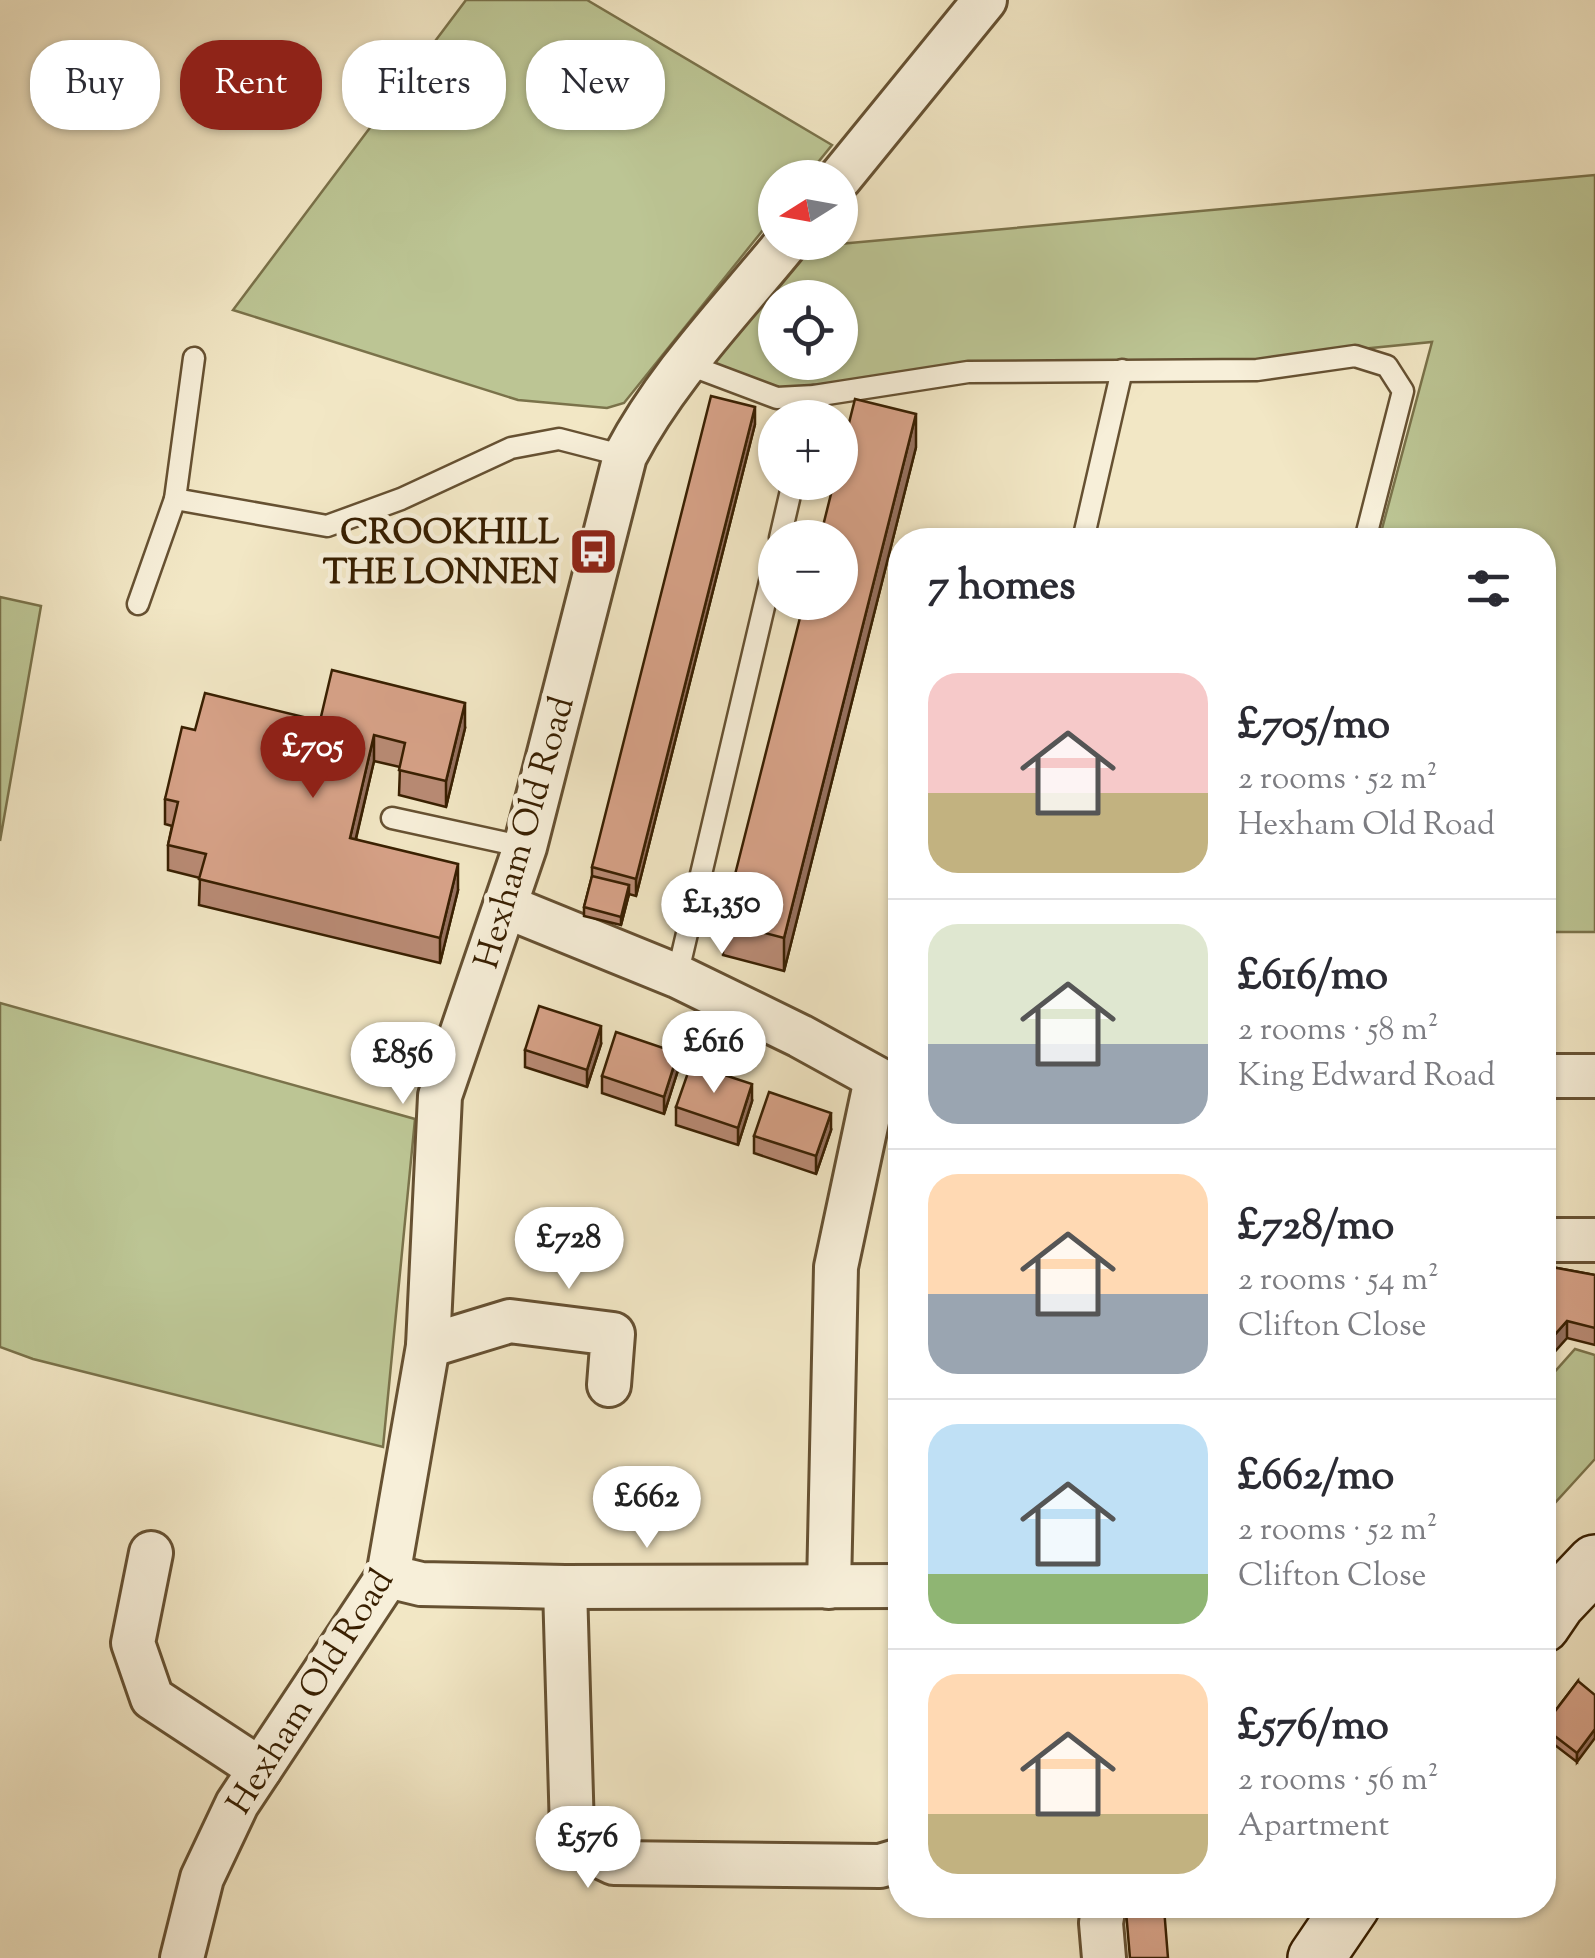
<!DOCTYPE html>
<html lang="en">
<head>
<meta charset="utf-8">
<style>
  :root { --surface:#fff; --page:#f2f2f3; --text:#2b2b33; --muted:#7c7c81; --line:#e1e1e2; --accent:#8f2418 }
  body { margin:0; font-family:"Sorts Mill Goudy",serif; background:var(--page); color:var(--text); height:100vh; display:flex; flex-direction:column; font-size:38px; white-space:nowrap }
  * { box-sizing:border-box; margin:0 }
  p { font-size:32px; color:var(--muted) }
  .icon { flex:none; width:55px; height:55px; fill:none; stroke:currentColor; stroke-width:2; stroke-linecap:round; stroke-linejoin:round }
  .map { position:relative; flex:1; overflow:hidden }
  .sheet { position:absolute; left:888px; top:528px; width:668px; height:1390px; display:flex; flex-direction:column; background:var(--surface); border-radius:40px; box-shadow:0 2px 8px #0004 }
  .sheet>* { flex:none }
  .top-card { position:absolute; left:30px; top:40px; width:708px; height:90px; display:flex; gap:20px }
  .needle { width:65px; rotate:259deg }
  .buttons { position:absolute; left:758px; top:160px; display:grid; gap:20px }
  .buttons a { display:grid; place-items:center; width:100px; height:100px; border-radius:50%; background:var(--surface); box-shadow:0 2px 8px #0004; font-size:50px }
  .price { position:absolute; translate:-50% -85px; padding:0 22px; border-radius:35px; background:#fff; color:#222; font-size:32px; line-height:65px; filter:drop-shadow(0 2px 5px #0008) }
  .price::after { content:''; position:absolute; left:50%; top:60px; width:30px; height:22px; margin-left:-15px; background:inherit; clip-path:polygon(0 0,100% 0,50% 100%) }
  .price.active { background:var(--accent); color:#fff }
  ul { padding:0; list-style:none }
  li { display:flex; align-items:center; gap:30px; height:250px; padding:0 40px }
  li+li { border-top:2px solid var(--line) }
  li span { display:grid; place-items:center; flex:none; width:280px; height:200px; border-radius:30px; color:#555 }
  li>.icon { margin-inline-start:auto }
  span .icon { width:120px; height:120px; fill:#fffc; stroke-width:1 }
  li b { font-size:42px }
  h2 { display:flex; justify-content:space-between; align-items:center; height:120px; padding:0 40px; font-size:42px }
  .chip { padding:0 35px; border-radius:40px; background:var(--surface); box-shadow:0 2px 8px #0004; font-size:35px; line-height:90px }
  .chip.active { background:var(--accent); color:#fff }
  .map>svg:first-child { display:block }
  .green { fill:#bcc594; stroke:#7a724a; stroke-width:2.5; fill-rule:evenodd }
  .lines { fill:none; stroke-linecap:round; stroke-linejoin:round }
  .lane-casing { stroke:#665132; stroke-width:25 }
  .street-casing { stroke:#665132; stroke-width:48 }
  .secondary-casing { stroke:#381f01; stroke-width:60 }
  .lane { stroke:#f7efd9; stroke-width:20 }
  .street { stroke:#f7efd9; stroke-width:42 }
  .secondary { stroke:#f7efd9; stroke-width:55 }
  .wall { fill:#b98b75; stroke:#381f01; stroke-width:2.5 }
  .shaded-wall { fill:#96715f; stroke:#381f01; stroke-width:2.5 }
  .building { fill:#d7a288; stroke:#381f01; stroke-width:2.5 }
  .labels { text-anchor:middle; stroke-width:10; stroke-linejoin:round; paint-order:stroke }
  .poi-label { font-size:35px; font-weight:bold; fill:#381f01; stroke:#f7efd9; text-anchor:end }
  .street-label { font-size:35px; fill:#381f01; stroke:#f7efd9 }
</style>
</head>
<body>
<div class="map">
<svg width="1595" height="1958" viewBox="0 0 1595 1958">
  <rect width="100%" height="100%" fill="#f2e7c5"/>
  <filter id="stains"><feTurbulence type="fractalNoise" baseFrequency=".002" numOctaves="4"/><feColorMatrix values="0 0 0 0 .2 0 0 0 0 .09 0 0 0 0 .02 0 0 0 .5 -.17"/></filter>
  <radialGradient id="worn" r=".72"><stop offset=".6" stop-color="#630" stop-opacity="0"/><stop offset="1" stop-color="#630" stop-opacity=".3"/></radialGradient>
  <g class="green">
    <path d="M466,0H587L832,145L806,177L775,178V215L624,403L607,408L518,400L233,310Z"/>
    <path d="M1595,175V932H1543L1542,540H1379L1432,342L1259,359L967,366L777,391L695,362L749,299L817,246ZM775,298H840V362H775Z"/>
    <path d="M0,597L41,606L0,841Z"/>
    <path d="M0,1003L415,1119L383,1447L33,1359L0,1347Z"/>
    <path d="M1575,1349L1595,1355V1459L1543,1516V1385Z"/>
  </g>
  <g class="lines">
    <defs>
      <g id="lane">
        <path d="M194,358L175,499L327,526L401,499L511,448L559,439L625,456"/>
        <path d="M684,363L777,398L814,396L968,372L1257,370L1355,356L1387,366L1403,391L1365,540"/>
        <path d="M809,418L814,396"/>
        <path d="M780,538L793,482"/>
        <path d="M1083,540L1122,370"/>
        <path d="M138,604L175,499"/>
        <path d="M392,818L525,847"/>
        <path d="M677,976L775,560"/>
      </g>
      <g id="street">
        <path d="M840,178L985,0"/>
        <path d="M505,906L677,976L800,1036L900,1091"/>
        <path d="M1542,1076H1595"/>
        <path d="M1542,1240H1595"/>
        <path d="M428,1346L510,1321L613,1334L609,1385"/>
        <path d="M151,1553L133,1643L152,1698L260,1769"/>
        <path d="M388,1576L421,1584L565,1587L900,1586"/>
        <path d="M565,1587L572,1831L589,1851L614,1863L880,1866L900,1860"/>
        <path d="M829,1587L836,1267L876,1079"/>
        <path d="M1104,1905L1101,1923L1104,1958"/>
        <path d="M182,1958L202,1878L237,1804L388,1576L428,1346L440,1096L525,847L625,456C667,376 730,312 787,242"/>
      </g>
      <g id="secondary">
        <path d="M1542,1625L1557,1603L1595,1563"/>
        <path d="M1316,1958L1352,1905"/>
      </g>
    </defs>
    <use href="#lane" class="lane-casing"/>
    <use href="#street" class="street-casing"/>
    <use href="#secondary" class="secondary-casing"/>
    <use href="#lane" class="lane"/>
    <use href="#street" class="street"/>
    <use href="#secondary" class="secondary"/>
  </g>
  <g class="wall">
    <path d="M755,424L636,896L629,894L621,925L584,916V907L592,876V867Z"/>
    <path d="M916,447L784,971L723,955V922Z"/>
    <path d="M320,721L465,728L446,807L399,795L400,767L374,761L356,839L458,890L440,963L199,905L200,878L168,870V845L172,826L165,824V799L195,730Z"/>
    <path d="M601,1044L587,1087L525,1067V1050Z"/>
    <path d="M678,1070L664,1114L602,1093V1076Z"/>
    <path d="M752,1101L738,1145L676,1125V1107Z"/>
    <path d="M831,1130L816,1174L754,1153V1136Z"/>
    <path d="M1546,1266L1595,1275V1345L1567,1338Z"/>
    <path d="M1578,1681L1577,1762L1543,1736V1727Z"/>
  </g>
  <g class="shaded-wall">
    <path d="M755,407V424L636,896V879Z"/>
    <path d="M916,414V447L784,971V938Z"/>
    <path d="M465,703V728L446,807V781Z"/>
    <path d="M374,735V761L350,863V838Z"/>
    <path d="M458,864V890L440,963V938Z"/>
    <path d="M629,885V894L621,925V917Z"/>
    <path d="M601,1026V1044L587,1087V1070Z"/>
    <path d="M678,1053V1070L664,1114V1097Z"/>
    <path d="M752,1084V1101L738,1145V1128Z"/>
    <path d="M831,1113V1130L816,1174V1156Z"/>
    <path d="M1567,1321V1338L1542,1366V1349Z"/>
    <path d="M1595,1729V1738L1577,1762V1753Z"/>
  </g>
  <g class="building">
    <path d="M711,396L755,407L636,879L592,867Z"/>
    <path d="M855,399L916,414L784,938L723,922L804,602H840V538H820L834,482H840V459Z"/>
    <path d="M332,670L465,703L446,781L399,770L405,743L374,735L350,838L458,864L440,938L199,879L206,854L168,845L178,802L165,799L182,727L195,730L205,693L320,721Z"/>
    <path d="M592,876L629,885L621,917L584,907Z"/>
    <path d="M539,1006L601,1026L587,1070L525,1050Z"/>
    <path d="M616,1032L678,1053L664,1097L602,1076Z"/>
    <path d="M691,1064L752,1084L738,1128L676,1107Z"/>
    <path d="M769,1092L831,1113L816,1156L754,1136Z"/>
    <path d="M1546,1266L1595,1275V1328L1567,1321L1542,1349V1270Z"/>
    <path d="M1578,1681L1595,1695V1729L1577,1753L1543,1727Z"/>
    <path d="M1164,1908L1168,1958H1130L1126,1911Z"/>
  </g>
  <defs>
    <symbol id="bus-square" viewBox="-11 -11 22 22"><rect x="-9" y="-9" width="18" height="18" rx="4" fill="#8f2418" stroke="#f7efd9"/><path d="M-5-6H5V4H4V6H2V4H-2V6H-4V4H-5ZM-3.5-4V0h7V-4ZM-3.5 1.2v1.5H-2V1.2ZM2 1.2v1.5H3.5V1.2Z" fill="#fff"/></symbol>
  </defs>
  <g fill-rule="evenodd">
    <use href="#bus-square" x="566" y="524" width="55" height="55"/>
  </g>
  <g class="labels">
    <g class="poi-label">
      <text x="559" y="543">CROOKHILL<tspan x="559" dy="40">THE LONNEN</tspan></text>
    </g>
    <g class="street-label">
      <text transform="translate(523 832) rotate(-74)" y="12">Hexham Old Road</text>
      <text transform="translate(309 1691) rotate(-58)" y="12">Hexham Old Road</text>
    </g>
  </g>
  <rect width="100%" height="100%" filter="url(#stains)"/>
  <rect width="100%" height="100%" fill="url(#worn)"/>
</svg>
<div class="buttons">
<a><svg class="needle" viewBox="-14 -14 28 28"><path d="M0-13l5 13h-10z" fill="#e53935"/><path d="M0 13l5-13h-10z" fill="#7c7c81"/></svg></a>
<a><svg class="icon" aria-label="locate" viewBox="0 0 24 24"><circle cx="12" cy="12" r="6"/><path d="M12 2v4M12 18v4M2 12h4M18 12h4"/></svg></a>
<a>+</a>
<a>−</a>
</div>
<b class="price active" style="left:313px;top:801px">£705</b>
<b class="price" style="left:722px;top:957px">£1,350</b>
<b class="price" style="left:714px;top:1096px">£616</b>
<b class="price" style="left:403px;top:1107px">£856</b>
<b class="price" style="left:569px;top:1292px">£728</b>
<b class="price" style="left:647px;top:1551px">£662</b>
<b class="price" style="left:588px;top:1891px">£576</b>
<div class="top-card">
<a class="chip">Buy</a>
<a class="chip active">Rent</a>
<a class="chip">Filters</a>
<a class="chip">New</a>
</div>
<section class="sheet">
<h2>7 homes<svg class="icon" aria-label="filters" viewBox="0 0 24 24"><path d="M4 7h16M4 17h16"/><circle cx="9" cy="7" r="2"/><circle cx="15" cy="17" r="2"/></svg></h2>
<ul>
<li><span style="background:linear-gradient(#f6c9c9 60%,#c2b280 0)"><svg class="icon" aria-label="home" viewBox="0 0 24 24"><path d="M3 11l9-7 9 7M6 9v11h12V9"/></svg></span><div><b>£705/mo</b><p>2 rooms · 52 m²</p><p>Hexham Old Road</p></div></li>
<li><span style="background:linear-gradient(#dfe7d0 60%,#9aa5b1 0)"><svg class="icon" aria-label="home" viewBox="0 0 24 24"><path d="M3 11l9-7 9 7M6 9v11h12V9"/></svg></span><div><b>£616/mo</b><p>2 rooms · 58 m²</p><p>King Edward Road</p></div></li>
<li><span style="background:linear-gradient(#ffd9b3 60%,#9aa5b1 0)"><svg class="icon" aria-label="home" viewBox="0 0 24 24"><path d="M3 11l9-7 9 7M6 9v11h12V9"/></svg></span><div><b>£728/mo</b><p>2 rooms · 54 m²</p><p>Clifton Close</p></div></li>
<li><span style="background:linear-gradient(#bfe0f5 75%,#8fb573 0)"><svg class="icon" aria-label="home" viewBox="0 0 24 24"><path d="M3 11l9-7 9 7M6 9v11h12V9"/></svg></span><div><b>£662/mo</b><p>2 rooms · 52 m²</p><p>Clifton Close</p></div></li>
<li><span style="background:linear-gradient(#ffd9b3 70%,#c2b280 0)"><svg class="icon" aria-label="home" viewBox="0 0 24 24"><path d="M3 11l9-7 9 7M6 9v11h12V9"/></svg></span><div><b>£576/mo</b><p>2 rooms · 56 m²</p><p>Apartment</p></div></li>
</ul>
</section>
</div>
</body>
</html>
